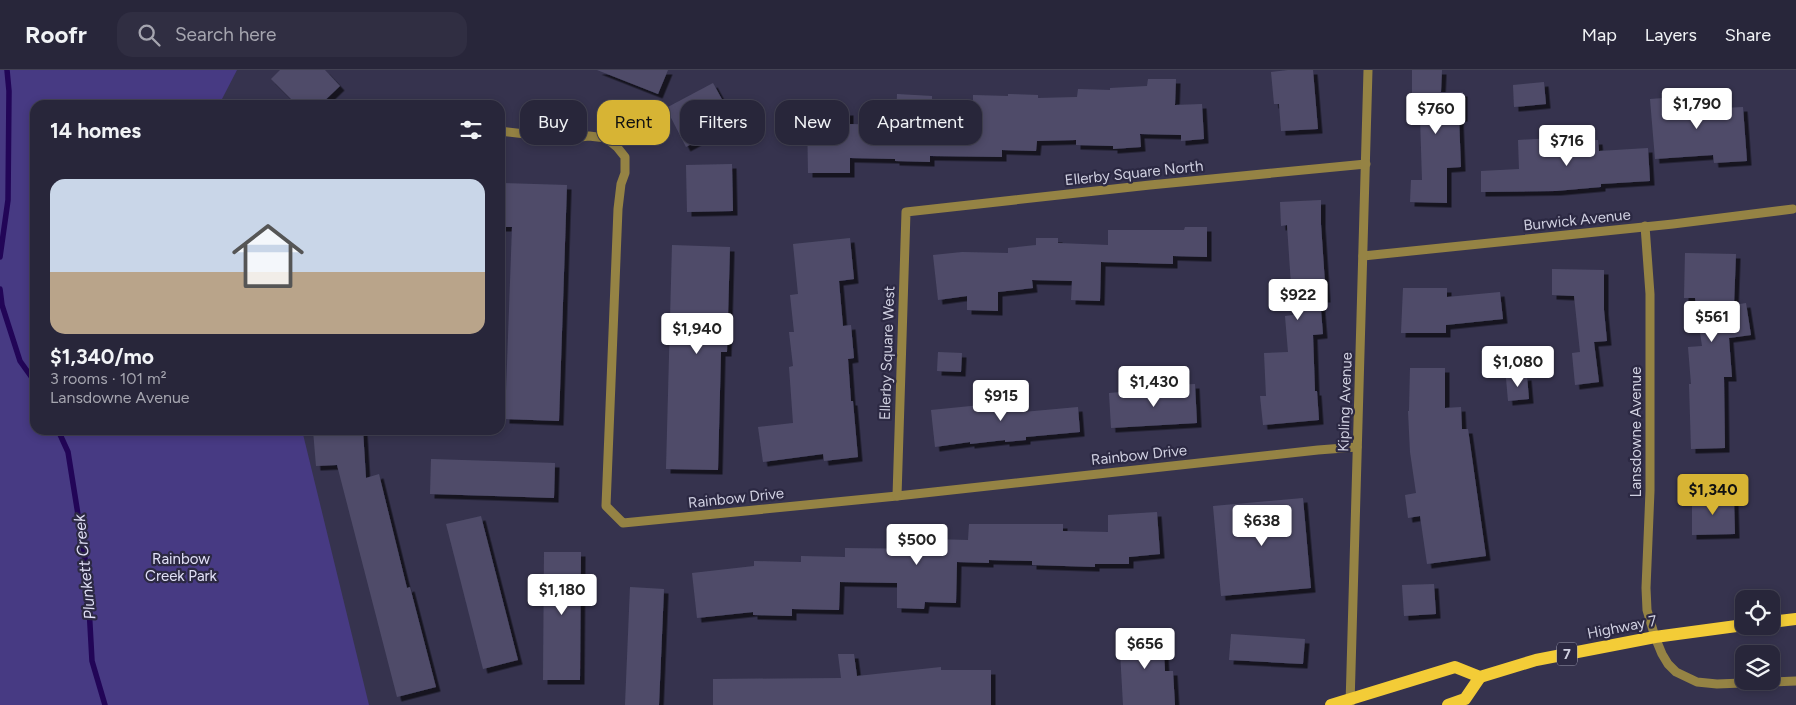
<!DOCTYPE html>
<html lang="en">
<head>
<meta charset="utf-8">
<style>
  :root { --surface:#28263a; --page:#302e42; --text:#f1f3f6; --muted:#a5a5af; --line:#444354; --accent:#d7b434 }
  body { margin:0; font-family:Figtree,sans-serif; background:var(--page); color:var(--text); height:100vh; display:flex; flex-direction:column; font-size:19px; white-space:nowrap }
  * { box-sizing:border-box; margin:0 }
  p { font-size:16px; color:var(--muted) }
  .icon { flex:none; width:28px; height:28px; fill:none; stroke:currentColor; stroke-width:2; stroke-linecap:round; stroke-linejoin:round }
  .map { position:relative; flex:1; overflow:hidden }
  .sheet { position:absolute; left:30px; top:30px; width:475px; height:335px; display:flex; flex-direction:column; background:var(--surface); border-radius:15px; box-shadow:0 2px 8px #0003,0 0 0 1px var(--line) }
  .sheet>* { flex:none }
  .guide { position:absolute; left:520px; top:30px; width:475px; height:45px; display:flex; gap:10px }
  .fabs { position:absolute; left:1735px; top:520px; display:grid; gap:10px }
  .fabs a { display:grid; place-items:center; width:45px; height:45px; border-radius:10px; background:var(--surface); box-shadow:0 2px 8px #0003,0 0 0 1px var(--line); font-size:25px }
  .price { position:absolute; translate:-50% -42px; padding:0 11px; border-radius:5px; background:#fff; color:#222; font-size:16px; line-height:32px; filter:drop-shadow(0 1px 2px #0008) }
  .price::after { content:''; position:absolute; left:50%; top:30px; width:15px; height:11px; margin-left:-8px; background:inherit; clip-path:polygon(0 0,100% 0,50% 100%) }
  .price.active { background:var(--accent); color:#111 }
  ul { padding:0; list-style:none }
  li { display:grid; align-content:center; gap:10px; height:265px; padding:0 20px }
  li+li { border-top:1px solid var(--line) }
  li span { display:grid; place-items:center; height:155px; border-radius:15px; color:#555 }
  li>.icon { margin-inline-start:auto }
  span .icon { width:90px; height:90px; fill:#fffc; stroke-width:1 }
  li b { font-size:21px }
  h2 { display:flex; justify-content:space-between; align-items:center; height:60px; padding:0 20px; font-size:21px }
  .chip { padding:0 18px; border-radius:15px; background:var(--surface); box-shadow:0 2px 8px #0003,0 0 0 1px var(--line); font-size:18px; line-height:45px }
  .chip.active { background:var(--accent); color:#111 }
  header { display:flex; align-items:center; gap:30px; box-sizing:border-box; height:70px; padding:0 25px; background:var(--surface); border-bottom:1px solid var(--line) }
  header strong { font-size:24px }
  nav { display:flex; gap:28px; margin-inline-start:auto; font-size:18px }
  .search { width:350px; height:45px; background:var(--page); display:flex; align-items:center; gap:12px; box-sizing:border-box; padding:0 18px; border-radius:15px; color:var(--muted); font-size:19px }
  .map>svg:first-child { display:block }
  .green { fill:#473a83 }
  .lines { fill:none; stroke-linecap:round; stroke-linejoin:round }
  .stream { stroke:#220557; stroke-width:5.5 }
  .building { fill:#4f4c69; filter:url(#shadow) }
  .minor { stroke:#958344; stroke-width:9 }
  .major { stroke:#f3cc37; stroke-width:12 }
  .labels { text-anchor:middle; stroke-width:4.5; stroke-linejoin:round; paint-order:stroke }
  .shield { fill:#2c2943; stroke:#9f9eb2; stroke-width:1 }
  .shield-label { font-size:14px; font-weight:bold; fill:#d0d0e1 }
  .street-label { font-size:15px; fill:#d0d0e1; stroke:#2c2943 }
  .park-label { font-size:15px; fill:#e2e1f8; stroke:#2c2943 }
  .water-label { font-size:16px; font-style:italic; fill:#dfdef5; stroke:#2c2943 }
</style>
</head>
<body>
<header>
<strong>Roofr</strong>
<div class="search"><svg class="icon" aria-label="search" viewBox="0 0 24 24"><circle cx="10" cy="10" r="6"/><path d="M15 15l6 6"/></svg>Search here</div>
<nav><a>Map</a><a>Layers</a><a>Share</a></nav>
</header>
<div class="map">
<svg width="1796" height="635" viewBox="0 0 1796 635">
  <defs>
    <filter id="shadow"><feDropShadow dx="4.5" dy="4.5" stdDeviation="0" flood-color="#0009"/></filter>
  </defs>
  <rect width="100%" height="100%" fill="#36334e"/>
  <path class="green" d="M0,0H237L222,29L223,35H35V360H302L369,635H0Z"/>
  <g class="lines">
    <g class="stream">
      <path d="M0,187L8,130L9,21L7,0"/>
      <path d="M0,219L2,235L20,291L35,312"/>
      <path d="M58,360L68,382L87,501L92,591L105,635"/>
    </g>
  </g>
  <g class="building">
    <path d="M280,0H325L340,16L320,35H297L271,9Z"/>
    <path d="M597,0H668L658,24Z"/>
    <path d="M1288,0H1313L1318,59L1281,61L1279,34H1274L1271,2Z"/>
    <path d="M1412,0H1442L1441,22H1463V47H1459L1461,97L1447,98V133L1410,132L1411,110H1422L1420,47H1412Z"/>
    <path d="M1148,9H1176L1175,35L1202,34L1204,69L1181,71V65L1140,64L1141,77L1113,79V76L1076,75V70L1037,71L1036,81L1002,80V87L930,86V92L895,91V89L850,88V103H808L807,42L849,41V54L896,55L897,24L932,26V35L973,36V25L1008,26V24L1038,25V28L1077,27L1078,19L1110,20V18L1147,16Z"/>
    <path d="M1544,12L1546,34L1514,37L1513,15Z"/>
    <path d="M713,13L734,51L686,77L666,38Z"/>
    <path d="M1704,25L1705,39L1743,37L1747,91L1714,93L1713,85L1655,89L1650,29Z"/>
    <path d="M1555,68V72L1598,70L1599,81L1648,78L1650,111L1601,114V117L1556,121L1481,122V101L1519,99L1518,70Z"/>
    <path d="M732,94L733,141L687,142L686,95Z"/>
    <path d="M502,113L567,115L559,351L505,349L512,157H500Z"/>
    <path d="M1321,130V154L1326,228H1320L1323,264L1313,265L1315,321H1317L1319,350L1263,355L1260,326H1266L1264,283L1288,282L1285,246L1293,245L1287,155L1281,156L1280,132Z"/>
    <path d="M1185,157H1207V187L1173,186V194L1101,192L1100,231L1071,230L1072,211L1032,210L1033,218L998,222V241L967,240V226L938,230L933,185L962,182L1008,183V178L1036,175V168H1058V173L1108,175V160H1184Z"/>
    <path d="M850,168L854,209L839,211L843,256L851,255L854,288L848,289L851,331H853L858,387L824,391L823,384L763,392L758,357L793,353L789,297L793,296L789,262H794L790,225L798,224L793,174Z"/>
    <path d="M672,175L730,177L727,282H721L718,400L666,399Z"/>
    <path d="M1685,183L1736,184L1734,235L1746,233L1751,265L1729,268L1732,307H1724L1725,378L1691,379L1689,314H1691L1688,277L1702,276L1695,228H1684Z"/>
    <path d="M1552,199L1604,200V240L1607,271L1594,272L1599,312L1575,315L1572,283L1580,282L1574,226L1552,225Z"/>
    <path d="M1403,218H1447V227L1500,222L1503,249L1446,255V263H1401Z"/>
    <path d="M938,282L962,283L961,302L937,301Z"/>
    <path d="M1410,298H1445V338L1461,337L1462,359H1468L1486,486L1427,494L1420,446L1408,448L1405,425L1416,423L1410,382L1408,341H1409Z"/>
    <path d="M1527,306L1529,329L1508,331L1506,308Z"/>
    <path d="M1195,314L1197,353L1111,358L1109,323L1133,321V324L1172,321V315Z"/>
    <path d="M1020,315L1023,342L1078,337L1080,362L1026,367V370L1005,372V370L970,374V372L935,377L931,340L1001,333L999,317Z"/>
    <path d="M313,360H363L366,408L379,404L407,518L410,517L436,617L397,627L337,395L316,396Z"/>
    <path d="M431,389L555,393L554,428L430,424Z"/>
    <path d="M1303,428L1311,518L1221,526L1213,436Z"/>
    <path d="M1692,428H1734L1735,464L1692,465Z"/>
    <path d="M1157,442L1160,484L1129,487V494H1095V497L1032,495V491L989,490V493L957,492L956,533L925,532L924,539L897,538V513L840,512L839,540L792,539V546L753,545V542L697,548L692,503L754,496V491L801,492V486L845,487V478L930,479V469L968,470L969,454H1063V461L1108,462V445Z"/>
    <path d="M481,446L518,590L483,599L446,454Z"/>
    <path d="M544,482H581L580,610H543Z"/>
    <path d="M1434,514L1436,544L1404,546L1402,515Z"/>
    <path d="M630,517L664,519L659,635H625Z"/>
    <path d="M1163,561L1165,601H1173L1175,635H1123L1119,563Z"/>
    <path d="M1231,564L1305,569L1303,594L1229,590Z"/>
    <path d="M838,584H854L857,606L941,597V600H991V635H713V609L841,608Z"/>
  </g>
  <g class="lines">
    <g class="minor">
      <path d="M500,61L551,67L572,68L589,66L606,68L617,77L625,87V103L621,114L618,139L606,436L623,453L897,426L1318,380L1357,377"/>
      <path d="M1645,156L1650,224V421L1646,518L1647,540L1655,567L1662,584L1668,594L1676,602L1697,612L1717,614L1796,611"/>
      <path d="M1363,186L1673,154L1793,139"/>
      <path d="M897,426L906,142L1150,115L1366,94"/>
      <path d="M1350,635L1368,0"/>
    </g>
    <g class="major">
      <path d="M1771,552L1796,549"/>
      <path d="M1331,635L1455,597L1480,607L1536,590L1655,567L1744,555"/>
      <path d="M1448,635L1465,629L1480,607"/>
    </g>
  </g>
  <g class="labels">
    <rect class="shield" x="1557" y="572.5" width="20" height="23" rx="4"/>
    <g class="shield-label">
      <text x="1567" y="589">7</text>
    </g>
    <g class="street-label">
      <text transform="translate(1134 103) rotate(-6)" y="5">Ellerby Square North</text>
      <text transform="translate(1577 150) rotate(-6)" y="5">Burwick Avenue</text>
      <text transform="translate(887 283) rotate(-88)" y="5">Ellerby Square West</text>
      <text transform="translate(1345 332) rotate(-88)" y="5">Kipling Avenue</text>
      <text transform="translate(1636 362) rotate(-90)" y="5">Lansdowne Avenue</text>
      <text transform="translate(1139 385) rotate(-6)" y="5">Rainbow Drive</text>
      <text transform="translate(736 428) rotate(-6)" y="5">Rainbow Drive</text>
      <text transform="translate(1622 557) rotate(-11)" y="5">Highway 7</text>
    </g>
    <g class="park-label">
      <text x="181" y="494">Rainbow<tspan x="181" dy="17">Creek Park</tspan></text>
    </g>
    <g class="water-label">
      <text transform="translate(84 497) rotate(-96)" y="6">Plunkett Creek</text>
    </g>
  </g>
</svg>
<div class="fabs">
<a><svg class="icon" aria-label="locate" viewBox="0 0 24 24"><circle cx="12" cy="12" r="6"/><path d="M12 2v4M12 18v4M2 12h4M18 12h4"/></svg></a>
<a><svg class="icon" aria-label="layers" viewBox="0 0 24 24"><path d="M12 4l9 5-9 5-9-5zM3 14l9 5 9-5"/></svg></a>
</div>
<b class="price" style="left:1697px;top:60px">$1,790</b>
<b class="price" style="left:1436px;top:65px">$760</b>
<b class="price" style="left:1567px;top:97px">$716</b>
<b class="price" style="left:1298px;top:251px">$922</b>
<b class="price" style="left:1712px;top:273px">$561</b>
<b class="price" style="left:697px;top:285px">$1,940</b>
<b class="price" style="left:1518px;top:318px">$1,080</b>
<b class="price" style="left:1154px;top:338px">$1,430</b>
<b class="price" style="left:1001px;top:352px">$915</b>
<b class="price active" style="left:1713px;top:446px">$1,340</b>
<b class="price" style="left:1262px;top:477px">$638</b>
<b class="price" style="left:917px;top:496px">$500</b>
<b class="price" style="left:562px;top:546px">$1,180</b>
<b class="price" style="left:1145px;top:600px">$656</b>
<div class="guide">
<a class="chip">Buy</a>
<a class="chip active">Rent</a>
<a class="chip">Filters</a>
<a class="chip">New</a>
<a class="chip">Apartment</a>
</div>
<section class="sheet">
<h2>14 homes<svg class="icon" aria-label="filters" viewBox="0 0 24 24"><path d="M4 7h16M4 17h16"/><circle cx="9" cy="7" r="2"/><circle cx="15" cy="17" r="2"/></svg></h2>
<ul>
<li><span style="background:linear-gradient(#c9d6e8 60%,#b9a48a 0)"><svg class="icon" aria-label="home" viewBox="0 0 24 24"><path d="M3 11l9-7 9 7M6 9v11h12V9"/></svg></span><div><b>$1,340/mo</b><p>3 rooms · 101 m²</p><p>Lansdowne Avenue</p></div></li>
</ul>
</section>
</div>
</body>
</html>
